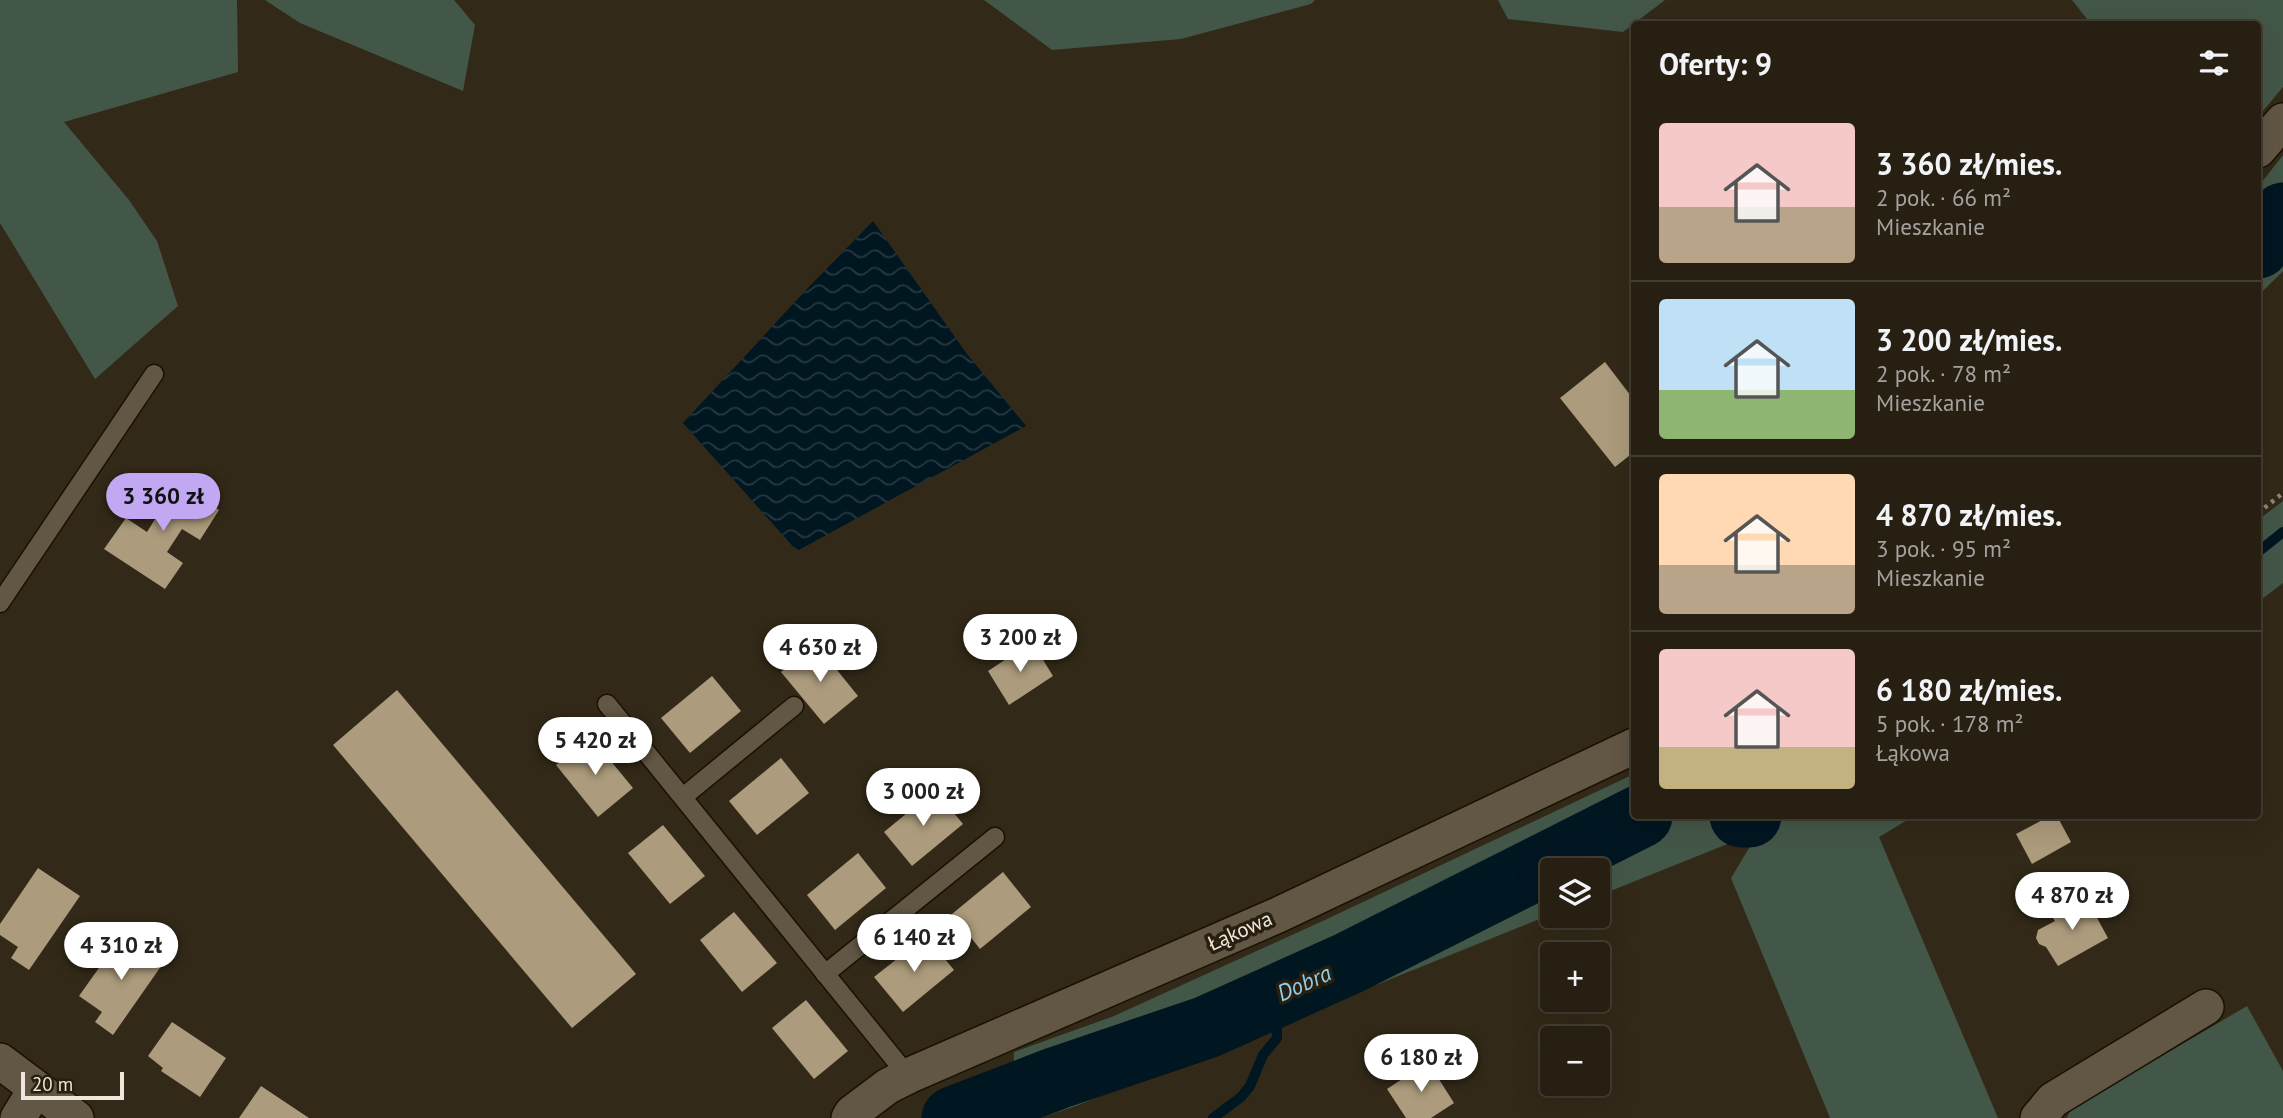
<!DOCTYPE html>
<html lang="pl">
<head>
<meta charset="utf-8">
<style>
  :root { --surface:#261f12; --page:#2e271b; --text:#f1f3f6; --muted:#a4a29f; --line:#423d32; --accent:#c2a8f2 }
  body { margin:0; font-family:"PT Sans",sans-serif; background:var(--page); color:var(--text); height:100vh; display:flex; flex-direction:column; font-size:26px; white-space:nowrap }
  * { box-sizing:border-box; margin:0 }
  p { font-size:23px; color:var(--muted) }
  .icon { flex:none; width:38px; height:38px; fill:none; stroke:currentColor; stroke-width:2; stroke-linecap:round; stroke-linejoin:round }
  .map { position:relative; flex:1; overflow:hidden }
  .drawer { position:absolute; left:1631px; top:21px; width:630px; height:798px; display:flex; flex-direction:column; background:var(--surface); border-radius:7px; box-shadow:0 7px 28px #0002,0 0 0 2px var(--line) }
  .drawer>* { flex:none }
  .buttons { position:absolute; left:1540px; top:858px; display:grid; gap:14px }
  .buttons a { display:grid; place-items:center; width:70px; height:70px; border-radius:7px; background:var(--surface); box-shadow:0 7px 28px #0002,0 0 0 2px var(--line); font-size:35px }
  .scale { position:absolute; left:21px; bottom:18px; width:103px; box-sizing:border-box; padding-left:7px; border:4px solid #ede7dd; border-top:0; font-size:19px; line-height:24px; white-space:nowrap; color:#ede7dd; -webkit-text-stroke:5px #281f0f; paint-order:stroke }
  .price { position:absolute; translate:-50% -60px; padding:0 16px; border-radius:24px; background:#fff; color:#222; font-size:23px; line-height:46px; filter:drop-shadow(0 2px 4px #0008) }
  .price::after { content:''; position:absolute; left:50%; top:42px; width:21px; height:16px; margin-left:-10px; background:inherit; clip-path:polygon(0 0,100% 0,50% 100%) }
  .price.on { background:var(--accent); color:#111 }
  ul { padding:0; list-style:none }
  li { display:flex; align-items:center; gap:21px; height:175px; padding:0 28px }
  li+li { border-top:2px solid var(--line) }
  li span { display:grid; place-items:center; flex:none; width:196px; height:140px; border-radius:7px; color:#555 }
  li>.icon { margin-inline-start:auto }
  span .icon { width:84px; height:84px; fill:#fffc; stroke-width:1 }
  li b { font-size:30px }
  h2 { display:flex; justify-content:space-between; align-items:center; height:84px; padding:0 28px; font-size:30px }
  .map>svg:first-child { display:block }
  .green { fill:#435748 }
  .water { fill:url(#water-waves) }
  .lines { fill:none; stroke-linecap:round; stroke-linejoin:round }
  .stream { stroke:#001621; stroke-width:10 }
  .river { stroke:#001621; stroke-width:63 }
  .building { fill:#ac9b7c }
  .lane-casing { stroke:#1a1103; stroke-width:21 }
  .street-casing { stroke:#1a1103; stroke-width:38 }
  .path { stroke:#8e8678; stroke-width:4.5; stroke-dasharray:3.5 5; stroke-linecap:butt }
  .lane { stroke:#625745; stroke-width:18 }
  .street { stroke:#625745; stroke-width:35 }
  .labels { text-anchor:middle; stroke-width:7; stroke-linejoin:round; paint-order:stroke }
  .street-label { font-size:21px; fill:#ede7dd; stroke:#281f0f }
  .water-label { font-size:23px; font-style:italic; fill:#8fceed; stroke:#281f0f }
</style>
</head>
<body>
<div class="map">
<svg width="2283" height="1118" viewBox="0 0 2283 1118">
  <defs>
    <pattern id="water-waves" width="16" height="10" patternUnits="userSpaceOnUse" patternTransform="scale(1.75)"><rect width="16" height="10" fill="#001621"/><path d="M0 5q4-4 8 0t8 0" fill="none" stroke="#263841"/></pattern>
  </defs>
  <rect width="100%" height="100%" fill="#322918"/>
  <g class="green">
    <path d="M0,0H237L238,72L64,122L129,200L157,241L178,306L95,379L0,223Z"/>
    <path d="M265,0H454L475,25L463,91L300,23Z"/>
    <path d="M984,0H1315L1311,4L1181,39L1052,50Z"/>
    <path d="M1498,0H1665L1623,32L1508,19Z"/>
    <path d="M2072,0H2283V87L2258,117V24H2091Z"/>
    <path d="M2283,155V271L2258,296V187Z"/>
    <path d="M2283,501V583L2258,602V520Z"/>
    <path d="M1634,774V816H1765L1725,845L1598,896V870H1552V914L1076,1106L1040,1118H1012L1014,1052L1114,1016L1327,919Z"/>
    <path d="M1774,816H1914L1879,837L1998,1118H1830L1731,878L1758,833Z"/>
    <path d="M2247,1006L2283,1071V1118H2067L2070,1110Z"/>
  </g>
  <path class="water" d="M873,221L967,354L1026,426L797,551L683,423L806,290Z"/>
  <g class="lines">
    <g class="stream">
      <path d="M2258,552L2283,532"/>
      <path d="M1213,1118L1241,1097L1250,1086L1263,1055L1277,1038L1276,996"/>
    </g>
    <g class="river">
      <path d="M2258,247L2283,214"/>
      <path d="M1741,816H1750"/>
      <path d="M953,1118L1057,1078L1207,1027L1349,963L1641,816"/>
    </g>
  </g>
  <g class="building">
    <path d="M1605,362L1634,400V452L1615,467L1560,398Z"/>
    <path d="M172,477L219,510L200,540L182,529L167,552L183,563L165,589L104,549L126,518L147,532L157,516L149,511Z"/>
    <path d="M1032,642L1053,676L1009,705L988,671Z"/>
    <path d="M816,644L858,696L824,724L781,672Z"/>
    <path d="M712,676L741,711L690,753L661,718Z"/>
    <path d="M397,690L636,974L572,1028L333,745Z"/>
    <path d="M591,737L633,788L598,817L556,765Z"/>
    <path d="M781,758L809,793L757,835L729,801Z"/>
    <path d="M935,790L963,824L912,866L884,832Z"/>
    <path d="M2050,816H2057L2071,842L2032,864L2016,834Z"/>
    <path d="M663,825L705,876L670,904L628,853Z"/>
    <path d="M858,853L886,888L835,930L807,895Z"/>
    <path d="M38,868L80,896L29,970L11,958L18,947L0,935V924Z"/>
    <path d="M1003,872L1031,907L980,949L952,914Z"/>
    <path d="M2085,896L2108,938L2058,966L2046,947L2039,944L2036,938L2038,930L2055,921L2050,914Z"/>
    <path d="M734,912L777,963L742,992L700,940Z"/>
    <path d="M123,934L164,962L113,1035L95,1022L102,1012L79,996Z"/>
    <path d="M926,936L954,970L903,1012L874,977Z"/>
    <path d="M806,1000L848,1051L814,1079L772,1028Z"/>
    <path d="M172,1022L226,1058L200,1097L161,1071L163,1068L148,1056Z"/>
    <path d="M1428,1062L1454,1103L1431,1118H1406L1387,1089Z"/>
    <path d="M261,1086L309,1118H239Z"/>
  </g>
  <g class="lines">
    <defs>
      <g id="lane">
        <path d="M0,603L154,374"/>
        <path d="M607,704L908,1076"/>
        <path d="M683,797L794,706"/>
        <path d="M825,974L995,837"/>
      </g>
      <g id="street">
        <path d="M2258,150L2283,121"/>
        <path d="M0,1061L76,1118"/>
        <path d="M18,1118L36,1089"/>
        <path d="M849,1118L852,1113L888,1086L908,1076L1278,915L1634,746"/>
        <path d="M2038,1118L2053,1100L2206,1007"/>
      </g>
    </defs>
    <use href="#lane" class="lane-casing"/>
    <use href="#street" class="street-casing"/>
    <path class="path" d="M2258,513L2283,493"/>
    <use href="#lane" class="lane"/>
    <use href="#street" class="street"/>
  </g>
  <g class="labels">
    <g class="street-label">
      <text transform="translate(1240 931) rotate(-24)" y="7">Łąkowa</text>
    </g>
    <g class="water-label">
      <text transform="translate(1304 983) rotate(-24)" y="8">Dobra</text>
    </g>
  </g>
</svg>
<div class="buttons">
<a><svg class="icon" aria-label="layers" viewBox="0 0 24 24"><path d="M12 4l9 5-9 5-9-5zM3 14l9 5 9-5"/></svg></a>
<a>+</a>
<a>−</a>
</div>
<div class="scale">20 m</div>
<b class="price on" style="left:163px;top:533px">3 360 zł</b>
<b class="price" style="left:1020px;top:674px">3 200 zł</b>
<b class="price" style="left:820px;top:684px">4 630 zł</b>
<b class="price" style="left:595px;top:777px">5 420 zł</b>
<b class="price" style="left:923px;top:828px">3 000 zł</b>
<b class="price" style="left:2072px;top:932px">4 870 zł</b>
<b class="price" style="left:914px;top:974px">6 140 zł</b>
<b class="price" style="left:121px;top:982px">4 310 zł</b>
<b class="price" style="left:1421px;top:1094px">6 180 zł</b>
<section class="drawer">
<h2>Oferty: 9<svg class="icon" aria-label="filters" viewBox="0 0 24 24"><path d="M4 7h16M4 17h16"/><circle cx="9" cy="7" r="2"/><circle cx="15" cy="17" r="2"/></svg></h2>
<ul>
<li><span style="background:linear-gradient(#f6c9c9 60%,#b9a48a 0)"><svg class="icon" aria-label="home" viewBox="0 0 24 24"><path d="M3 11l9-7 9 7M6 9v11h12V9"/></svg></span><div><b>3 360 zł/mies.</b><p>2 pok. · 66 m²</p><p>Mieszkanie</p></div></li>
<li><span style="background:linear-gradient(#bfe0f5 65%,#8fb573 0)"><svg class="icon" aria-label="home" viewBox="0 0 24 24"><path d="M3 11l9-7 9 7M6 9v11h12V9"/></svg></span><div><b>3 200 zł/mies.</b><p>2 pok. · 78 m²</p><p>Mieszkanie</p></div></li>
<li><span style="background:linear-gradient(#ffd9b3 65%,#b9a48a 0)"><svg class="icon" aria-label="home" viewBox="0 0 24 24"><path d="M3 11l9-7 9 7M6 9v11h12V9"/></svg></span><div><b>4 870 zł/mies.</b><p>3 pok. · 95 m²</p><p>Mieszkanie</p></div></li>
<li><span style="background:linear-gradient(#f6c9c9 70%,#c2b280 0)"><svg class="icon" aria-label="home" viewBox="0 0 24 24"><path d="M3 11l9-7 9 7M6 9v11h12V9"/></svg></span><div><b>6 180 zł/mies.</b><p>5 pok. · 178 m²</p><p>Łąkowa</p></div></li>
</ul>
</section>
</div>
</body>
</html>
